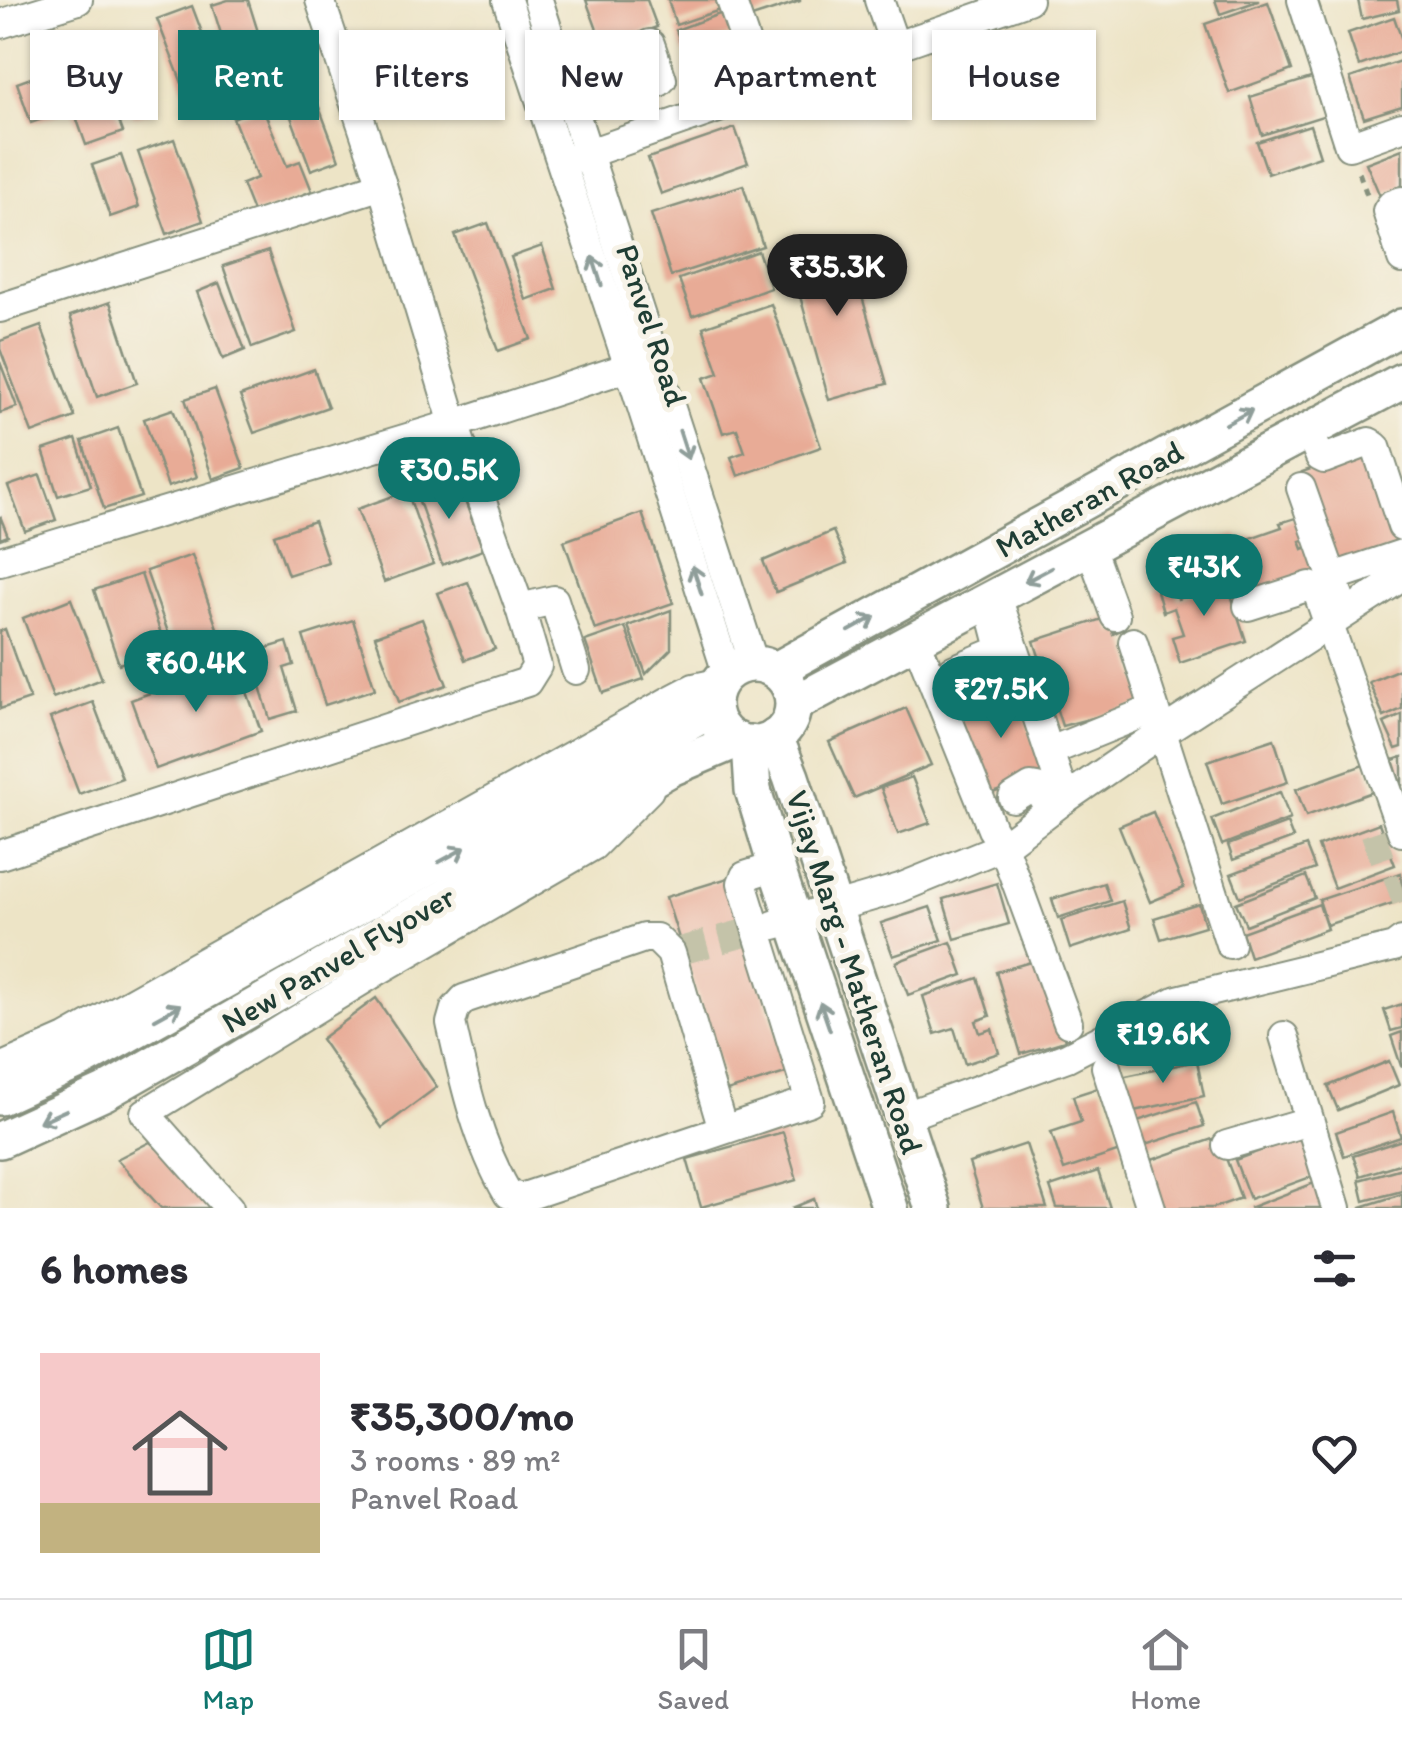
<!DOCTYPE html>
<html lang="en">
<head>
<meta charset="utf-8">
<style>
  :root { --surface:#fff; --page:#f2f2f3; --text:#2b2b33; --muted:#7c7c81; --line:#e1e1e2; --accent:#0f766e }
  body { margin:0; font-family:Itim,sans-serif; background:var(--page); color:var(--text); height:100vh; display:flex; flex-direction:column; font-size:38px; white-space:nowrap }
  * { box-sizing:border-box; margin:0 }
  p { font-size:32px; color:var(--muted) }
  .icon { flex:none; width:55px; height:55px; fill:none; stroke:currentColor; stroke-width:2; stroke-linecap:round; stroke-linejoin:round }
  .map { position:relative; height:1208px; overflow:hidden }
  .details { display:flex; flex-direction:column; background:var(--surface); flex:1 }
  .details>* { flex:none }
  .banner { position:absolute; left:30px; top:30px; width:1342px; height:90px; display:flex; gap:20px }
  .price { position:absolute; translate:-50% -85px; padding:0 22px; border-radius:35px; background:var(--accent); color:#fff; font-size:32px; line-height:65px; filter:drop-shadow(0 2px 5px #0008) }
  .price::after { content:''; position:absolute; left:50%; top:60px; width:30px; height:22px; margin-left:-15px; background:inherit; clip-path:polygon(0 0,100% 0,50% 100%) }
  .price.current { background:#222; color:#fff }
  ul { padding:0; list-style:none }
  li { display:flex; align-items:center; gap:30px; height:250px; padding:0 40px }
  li+li { border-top:2px solid var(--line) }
  li span { display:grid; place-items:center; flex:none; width:280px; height:200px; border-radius:0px; color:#555 }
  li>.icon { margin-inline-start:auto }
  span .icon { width:120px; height:120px; fill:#fffc; stroke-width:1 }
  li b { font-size:42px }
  h2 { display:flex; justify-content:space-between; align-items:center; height:120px; padding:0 40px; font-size:42px }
  .chip { padding:0 35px; border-radius:0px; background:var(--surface); box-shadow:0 2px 8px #0004; font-size:35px; line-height:90px }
  .chip.current { background:var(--accent); color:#fff }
  .tab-bar { display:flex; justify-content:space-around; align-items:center; height:140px; border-top:2px solid var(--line); background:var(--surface); font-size:28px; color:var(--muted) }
  .tab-bar a { display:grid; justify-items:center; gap:5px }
  .tab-bar .current { color:var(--accent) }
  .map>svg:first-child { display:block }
  .building { fill:#e8ab96 }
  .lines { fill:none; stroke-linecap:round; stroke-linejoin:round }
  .minor-tunnel { stroke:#c4c3a9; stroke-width:28; stroke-dasharray:28 14; stroke-linecap:butt }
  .minor-casing { stroke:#86907d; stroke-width:32 }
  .major-casing { stroke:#86907d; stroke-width:40 }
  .path { stroke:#86907d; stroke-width:5; stroke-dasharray:8 8; stroke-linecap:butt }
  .minor { stroke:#fff; stroke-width:28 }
  .major { stroke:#fff; stroke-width:35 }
  .oneway { stroke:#8f9e9a }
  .labels { text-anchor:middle; stroke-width:10; stroke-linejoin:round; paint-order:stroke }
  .street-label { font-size:32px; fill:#1f3d34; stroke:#f7f3e8 }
</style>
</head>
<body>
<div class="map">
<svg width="1402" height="1208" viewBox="0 0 1402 1208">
  <rect width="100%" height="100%" fill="#f7f3e8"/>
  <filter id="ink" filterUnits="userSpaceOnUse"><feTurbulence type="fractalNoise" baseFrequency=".01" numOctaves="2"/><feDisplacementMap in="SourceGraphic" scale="20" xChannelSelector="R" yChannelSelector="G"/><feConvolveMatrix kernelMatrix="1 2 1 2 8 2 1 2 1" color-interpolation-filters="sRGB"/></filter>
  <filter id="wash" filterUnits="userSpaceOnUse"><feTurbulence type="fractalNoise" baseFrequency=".0048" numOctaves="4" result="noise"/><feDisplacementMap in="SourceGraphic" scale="40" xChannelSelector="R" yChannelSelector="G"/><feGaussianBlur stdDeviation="2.25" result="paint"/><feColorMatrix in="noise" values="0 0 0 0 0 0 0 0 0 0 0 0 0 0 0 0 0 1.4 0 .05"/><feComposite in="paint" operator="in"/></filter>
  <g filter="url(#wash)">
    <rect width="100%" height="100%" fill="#ede4c6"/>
    <g id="blocks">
      <g class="building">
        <path d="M228,0H248L273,80L239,91L212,5Z"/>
        <path d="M586,0H647L657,27L603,46Z"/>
        <path d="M668,0H726L729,7L676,25Z"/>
        <path d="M736,0H800V1L743,20Z"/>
        <path d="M1215,0H1258V1L1220,14Z"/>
        <path d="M1358,0H1397L1399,10L1362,19Z"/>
        <path d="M1268,2L1292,70L1229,93L1205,24Z"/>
        <path d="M192,6L226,96L192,109L157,19Z"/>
        <path d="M725,12L733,34L684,52L676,30Z"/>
        <path d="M1394,17L1402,40V51L1359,66L1348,33Z"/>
        <path d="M644,36L658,77L604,96L589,55Z"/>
        <path d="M97,61L123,132L86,145L61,75Z"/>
        <path d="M1400,61L1402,67V106L1364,118L1350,78Z"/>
        <path d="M141,63L157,108L134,117L117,71Z"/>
        <path d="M47,72L62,112L31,123L17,83Z"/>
        <path d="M1314,77L1326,115L1262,135L1250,97Z"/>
        <path d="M316,99L339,160L311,170L288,109Z"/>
        <path d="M262,106L287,166L300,161L312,191L254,214L242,184L257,178L233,118Z"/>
        <path d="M1310,125L1320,156L1268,174L1257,142Z"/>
        <path d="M735,128L748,163L661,194L648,158Z"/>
        <path d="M174,139L203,221L167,234L138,152Z"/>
        <path d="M1402,149V187L1380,196L1366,163Z"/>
        <path d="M121,155L139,207L110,217L92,165Z"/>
        <path d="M743,185L763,246L671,276L651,214Z"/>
        <path d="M488,223L531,339L498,351L455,235Z"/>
        <path d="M845,237L887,384L829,400L788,253Z"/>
        <path d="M542,246L556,289L526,300L511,257Z"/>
        <path d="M268,251L296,332L252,348L223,266Z"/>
        <path d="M758,251L771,288L692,316L679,279Z"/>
        <path d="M219,283L245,350L223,359L197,292Z"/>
        <path d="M110,302L137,383L97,397L70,316Z"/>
        <path d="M771,304L821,447L738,476L731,457L745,452L737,429L723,433L704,378L719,373L703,327Z"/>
        <path d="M41,326L75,417L32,433L0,349V341Z"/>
        <path d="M0,362L17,407L0,413Z"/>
        <path d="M314,369L328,407L254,433L240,396Z"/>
        <path d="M215,389L244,468L213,479L185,399Z"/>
        <path d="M173,409L197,477L168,487L144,419Z"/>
        <path d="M118,428L141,497L104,509L82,441Z"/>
        <path d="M76,439L91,486L58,496L43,450Z"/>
        <path d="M1369,449L1402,540V547L1337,568L1302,472Z"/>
        <path d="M40,475L56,520L25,531L8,486Z"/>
        <path d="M457,479L483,550L442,565L416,493Z"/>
        <path d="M407,491L433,564L384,582L357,509Z"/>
        <path d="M642,513L673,603L595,630L564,541Z"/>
        <path d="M0,516L8,536L0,539Z"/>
        <path d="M1302,516L1309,538L1300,541L1303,549L1312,545L1320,570L1237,597L1229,574L1239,571L1238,566L1228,569L1219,541L1237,535L1239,542L1282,527L1280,523Z"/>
        <path d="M314,521L328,562L288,575L274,535Z"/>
        <path d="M833,531L847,563L776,592L763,561Z"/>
        <path d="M192,555L219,634L174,649L146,571Z"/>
        <path d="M1223,570L1246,641L1180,663L1172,637L1183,634L1174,608L1163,612L1157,591L1174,586L1178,599L1210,589L1206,576Z"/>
        <path d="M141,574L166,649L119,664L94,590Z"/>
        <path d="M468,582L495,649L465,660L438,593Z"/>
        <path d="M71,599L102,679L53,698L23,618Z"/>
        <path d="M671,610V649L646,674L628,626Z"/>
        <path d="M1108,617L1113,634L1123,629L1146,704L1062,726L1034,641Z"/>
        <path d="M422,619L447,685L399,702L375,636Z"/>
        <path d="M353,620L375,689L325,705L303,636Z"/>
        <path d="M625,627L644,679L603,693L585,641Z"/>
        <path d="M5,629L30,699L0,709V631Z"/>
        <path d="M287,642L294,665L284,668L297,711L270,719L250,653Z"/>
        <path d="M236,661L261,731L156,769L131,700Z"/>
        <path d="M1402,668V709L1384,717L1369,682Z"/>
        <path d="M1014,687L1046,775L987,795L956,707Z"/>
        <path d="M93,702L122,778L79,794L50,718Z"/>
        <path d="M906,708L931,765L854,798L829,742Z"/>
        <path d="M1402,715V747L1396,749L1384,723Z"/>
        <path d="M1274,739L1288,782L1222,804L1207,761Z"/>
        <path d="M1402,757V785H1401L1393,760Z"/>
        <path d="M1366,764L1375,791L1306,816L1296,789Z"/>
        <path d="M912,777L930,823L898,834L881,788Z"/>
        <path d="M1280,792L1290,819L1222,845L1212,819Z"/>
        <path d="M1153,812L1184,888L1150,902L1119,826Z"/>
        <path d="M1287,823L1293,838L1233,860L1228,845Z"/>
        <path d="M1379,823L1395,865L1334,888L1318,846Z"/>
        <path d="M1306,846L1315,869L1240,897L1231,874Z"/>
        <path d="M1401,873L1402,900L1327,925L1319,900Z"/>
        <path d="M1306,876L1315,898L1246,925L1236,903Z"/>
        <path d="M728,878L789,1072L727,1091L666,897Z"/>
        <path d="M997,883L1009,924L955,939L943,899Z"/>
        <path d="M1104,883L1110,901L1058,918L1052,899Z"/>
        <path d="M1122,901L1131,929L1070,949L1061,920Z"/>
        <path d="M1199,904L1205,926L1161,939L1154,918Z"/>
        <path d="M1319,904L1327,929L1250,957L1242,932Z"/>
        <path d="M930,907L942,940L893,956L881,923Z"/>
        <path d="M951,942L963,975L908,995L896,962Z"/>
        <path d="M1041,959L1065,1041L1021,1054L996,972Z"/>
        <path d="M978,978L990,1016L976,1021L980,1033L992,1029L999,1053L965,1064L954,1028L935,1034L923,996Z"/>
        <path d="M376,998L437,1087L382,1128L321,1039Z"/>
        <path d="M1402,1004V1028L1391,1031L1384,1010Z"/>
        <path d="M1402,1032V1066H1401L1391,1036Z"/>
        <path d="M1197,1061L1204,1096L1129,1112L1121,1077Z"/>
        <path d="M1389,1061L1399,1085L1338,1110L1328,1086Z"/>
        <path d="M1101,1087L1123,1150L1064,1170L1051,1132L1081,1122L1073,1096Z"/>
        <path d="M1196,1102L1204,1126L1139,1147L1131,1123Z"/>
        <path d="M1393,1112L1401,1137L1344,1156L1336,1132Z"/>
        <path d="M783,1132L797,1180L701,1207L687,1159Z"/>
        <path d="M1304,1135L1319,1174L1250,1199L1235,1160Z"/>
        <path d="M1218,1137L1241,1198L1213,1208H1159L1143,1163Z"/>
        <path d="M1402,1140V1163L1360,1176L1353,1156Z"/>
        <path d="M150,1142L221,1208H161L117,1159Z"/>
        <path d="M1026,1144L1047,1208H983L969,1163Z"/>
        <path d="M1402,1168V1191L1364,1201L1359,1180Z"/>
        <path d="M1098,1171L1110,1208H1057L1050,1187Z"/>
        <path d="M1322,1180L1331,1204L1321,1208H1249Z"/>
        <path d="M1402,1194V1208H1361V1207Z"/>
        <path d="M814,1199L817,1208H792Z"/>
      </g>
    </g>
  </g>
  <g filter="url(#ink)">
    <use href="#blocks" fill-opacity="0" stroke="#86907d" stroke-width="2.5"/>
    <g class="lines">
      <g class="minor-tunnel">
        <path d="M1366,850L1389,842"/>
        <path d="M1388,892L1402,887"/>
        <path d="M680,951L748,932"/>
      </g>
      <defs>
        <g id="minor">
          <path d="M507,0L629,367L727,673"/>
          <path d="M538,0L754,664"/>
          <path d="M731,0L763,92"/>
          <path d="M879,0L895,46"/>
          <path d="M1302,0L1349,146L1402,127"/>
          <path d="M0,24L78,0"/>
          <path d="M574,108L659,82L662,79L650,44"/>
          <path d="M572,159L1028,0"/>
          <path d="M1402,201L1391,205L1387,211L1402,259"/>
          <path d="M0,308L382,185"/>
          <path d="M1309,431L1320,457L1324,459L1369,442L1376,447L1402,526"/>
          <path d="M1301,488L1345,613"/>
          <path d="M1090,547L1115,616"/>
          <path d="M0,561L454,424L644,362"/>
          <path d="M1333,577L1402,554"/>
          <path d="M997,597L1065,799"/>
          <path d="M1248,606L1310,586L1317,591L1402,832"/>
          <path d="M520,608L554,600L576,670"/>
          <path d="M916,640L992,829L1003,846L1068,1023"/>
          <path d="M1133,642L1230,944"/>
          <path d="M953,670L998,651L1000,645L994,622"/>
          <path d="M1063,746L1154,709"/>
          <path d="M1013,798L1031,787L1037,788L1050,810"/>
          <path d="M0,855L527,682L537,666L520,608L454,424L382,185L320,0"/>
          <path d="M774,925L900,888L1003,846L1065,799L1161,733L1402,577"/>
          <path d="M1284,1036L1336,1208"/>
          <path d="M1106,1067L1151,1208"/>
          <path d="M0,1068L66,1039L671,700L694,688L718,683"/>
          <path d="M903,1117L1067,1057L1177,1000L1394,947L1402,941"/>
          <path d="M723,1130L671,953L656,938H644L464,999L455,1009L451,1023C464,1081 477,1141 508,1194L521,1198L810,1101L742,883L745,876L776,866"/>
          <path d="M1227,1145L1309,1121"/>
          <path d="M229,1208L145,1113L374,973L593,846L649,790"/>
        </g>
        <g id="major">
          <circle cx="753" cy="704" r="40"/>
          <path d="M776,670L1402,327"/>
          <path d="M794,704L1402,381"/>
          <path d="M775,737L791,777L933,1208"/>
          <path d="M750,743L753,790L776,866L890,1208"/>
          <path d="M0,1097L83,1059L713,709"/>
          <path d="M0,1140L105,1092L671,768L737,740"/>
        </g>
      </defs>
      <use href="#minor" class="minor-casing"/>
      <use href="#major" class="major-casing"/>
      <path class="path" d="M1359,172L1367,195"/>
      <use href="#minor" class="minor"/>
      <use href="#major" class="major"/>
    </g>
    <defs><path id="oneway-shaft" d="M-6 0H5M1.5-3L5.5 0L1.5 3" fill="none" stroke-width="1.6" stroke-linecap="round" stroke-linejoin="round" transform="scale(2.5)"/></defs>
    <g class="oneway">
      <use href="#oneway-shaft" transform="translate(597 271) rotate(-108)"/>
      <use href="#oneway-shaft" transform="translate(1239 417) rotate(-29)"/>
      <use href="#oneway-shaft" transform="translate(684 445) rotate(72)"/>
      <use href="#oneway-shaft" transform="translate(1038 575) rotate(152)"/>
      <use href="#oneway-shaft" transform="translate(697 580) rotate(-108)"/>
      <use href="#oneway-shaft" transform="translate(862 624) rotate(-29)"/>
      <use href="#oneway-shaft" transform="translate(452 855) rotate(-29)"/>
      <use href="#oneway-shaft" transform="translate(168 1012) rotate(-29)"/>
      <use href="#oneway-shaft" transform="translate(825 1016) rotate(-109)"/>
      <use href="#oneway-shaft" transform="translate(53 1116) rotate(156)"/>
    </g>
  </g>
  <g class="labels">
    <g class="street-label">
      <text transform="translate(652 325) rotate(72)" y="11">Panvel Road</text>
      <text transform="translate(1089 499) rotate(-29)" y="11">Matheran Road</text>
      <text transform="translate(338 959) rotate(-30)" y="11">New Panvel Flyover</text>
      <text transform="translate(855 972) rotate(72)" y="11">Vijay Marg - Matheran Road</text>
    </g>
  </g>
</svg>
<b class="price current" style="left:837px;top:319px">₹35.3K</b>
<b class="price" style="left:449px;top:522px">₹30.5K</b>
<b class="price" style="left:1204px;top:619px">₹43K</b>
<b class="price" style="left:196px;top:715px">₹60.4K</b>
<b class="price" style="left:1001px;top:741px">₹27.5K</b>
<b class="price" style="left:1163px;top:1086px">₹19.6K</b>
<div class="banner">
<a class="chip">Buy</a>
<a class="chip current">Rent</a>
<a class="chip">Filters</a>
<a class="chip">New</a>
<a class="chip">Apartment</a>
<a class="chip">House</a>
</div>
</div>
<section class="details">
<h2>6 homes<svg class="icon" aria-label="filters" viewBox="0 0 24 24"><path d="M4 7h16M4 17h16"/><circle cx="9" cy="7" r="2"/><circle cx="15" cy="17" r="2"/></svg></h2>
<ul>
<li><span style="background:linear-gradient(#f6c9c9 75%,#c2b280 0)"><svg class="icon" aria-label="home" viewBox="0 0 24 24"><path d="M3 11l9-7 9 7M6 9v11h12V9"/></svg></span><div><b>₹35,300/mo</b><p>3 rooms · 89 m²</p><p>Panvel Road</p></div><svg class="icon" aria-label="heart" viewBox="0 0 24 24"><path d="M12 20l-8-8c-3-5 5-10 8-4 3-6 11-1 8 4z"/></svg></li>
</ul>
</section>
<nav class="tab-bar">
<a class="current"><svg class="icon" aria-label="map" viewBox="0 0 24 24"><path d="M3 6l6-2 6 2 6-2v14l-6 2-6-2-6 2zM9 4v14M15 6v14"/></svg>Map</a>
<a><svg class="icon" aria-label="saved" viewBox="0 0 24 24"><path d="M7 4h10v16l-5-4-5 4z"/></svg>Saved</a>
<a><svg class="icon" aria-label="home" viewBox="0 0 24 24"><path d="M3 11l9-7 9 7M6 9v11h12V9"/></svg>Home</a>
</nav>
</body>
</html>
